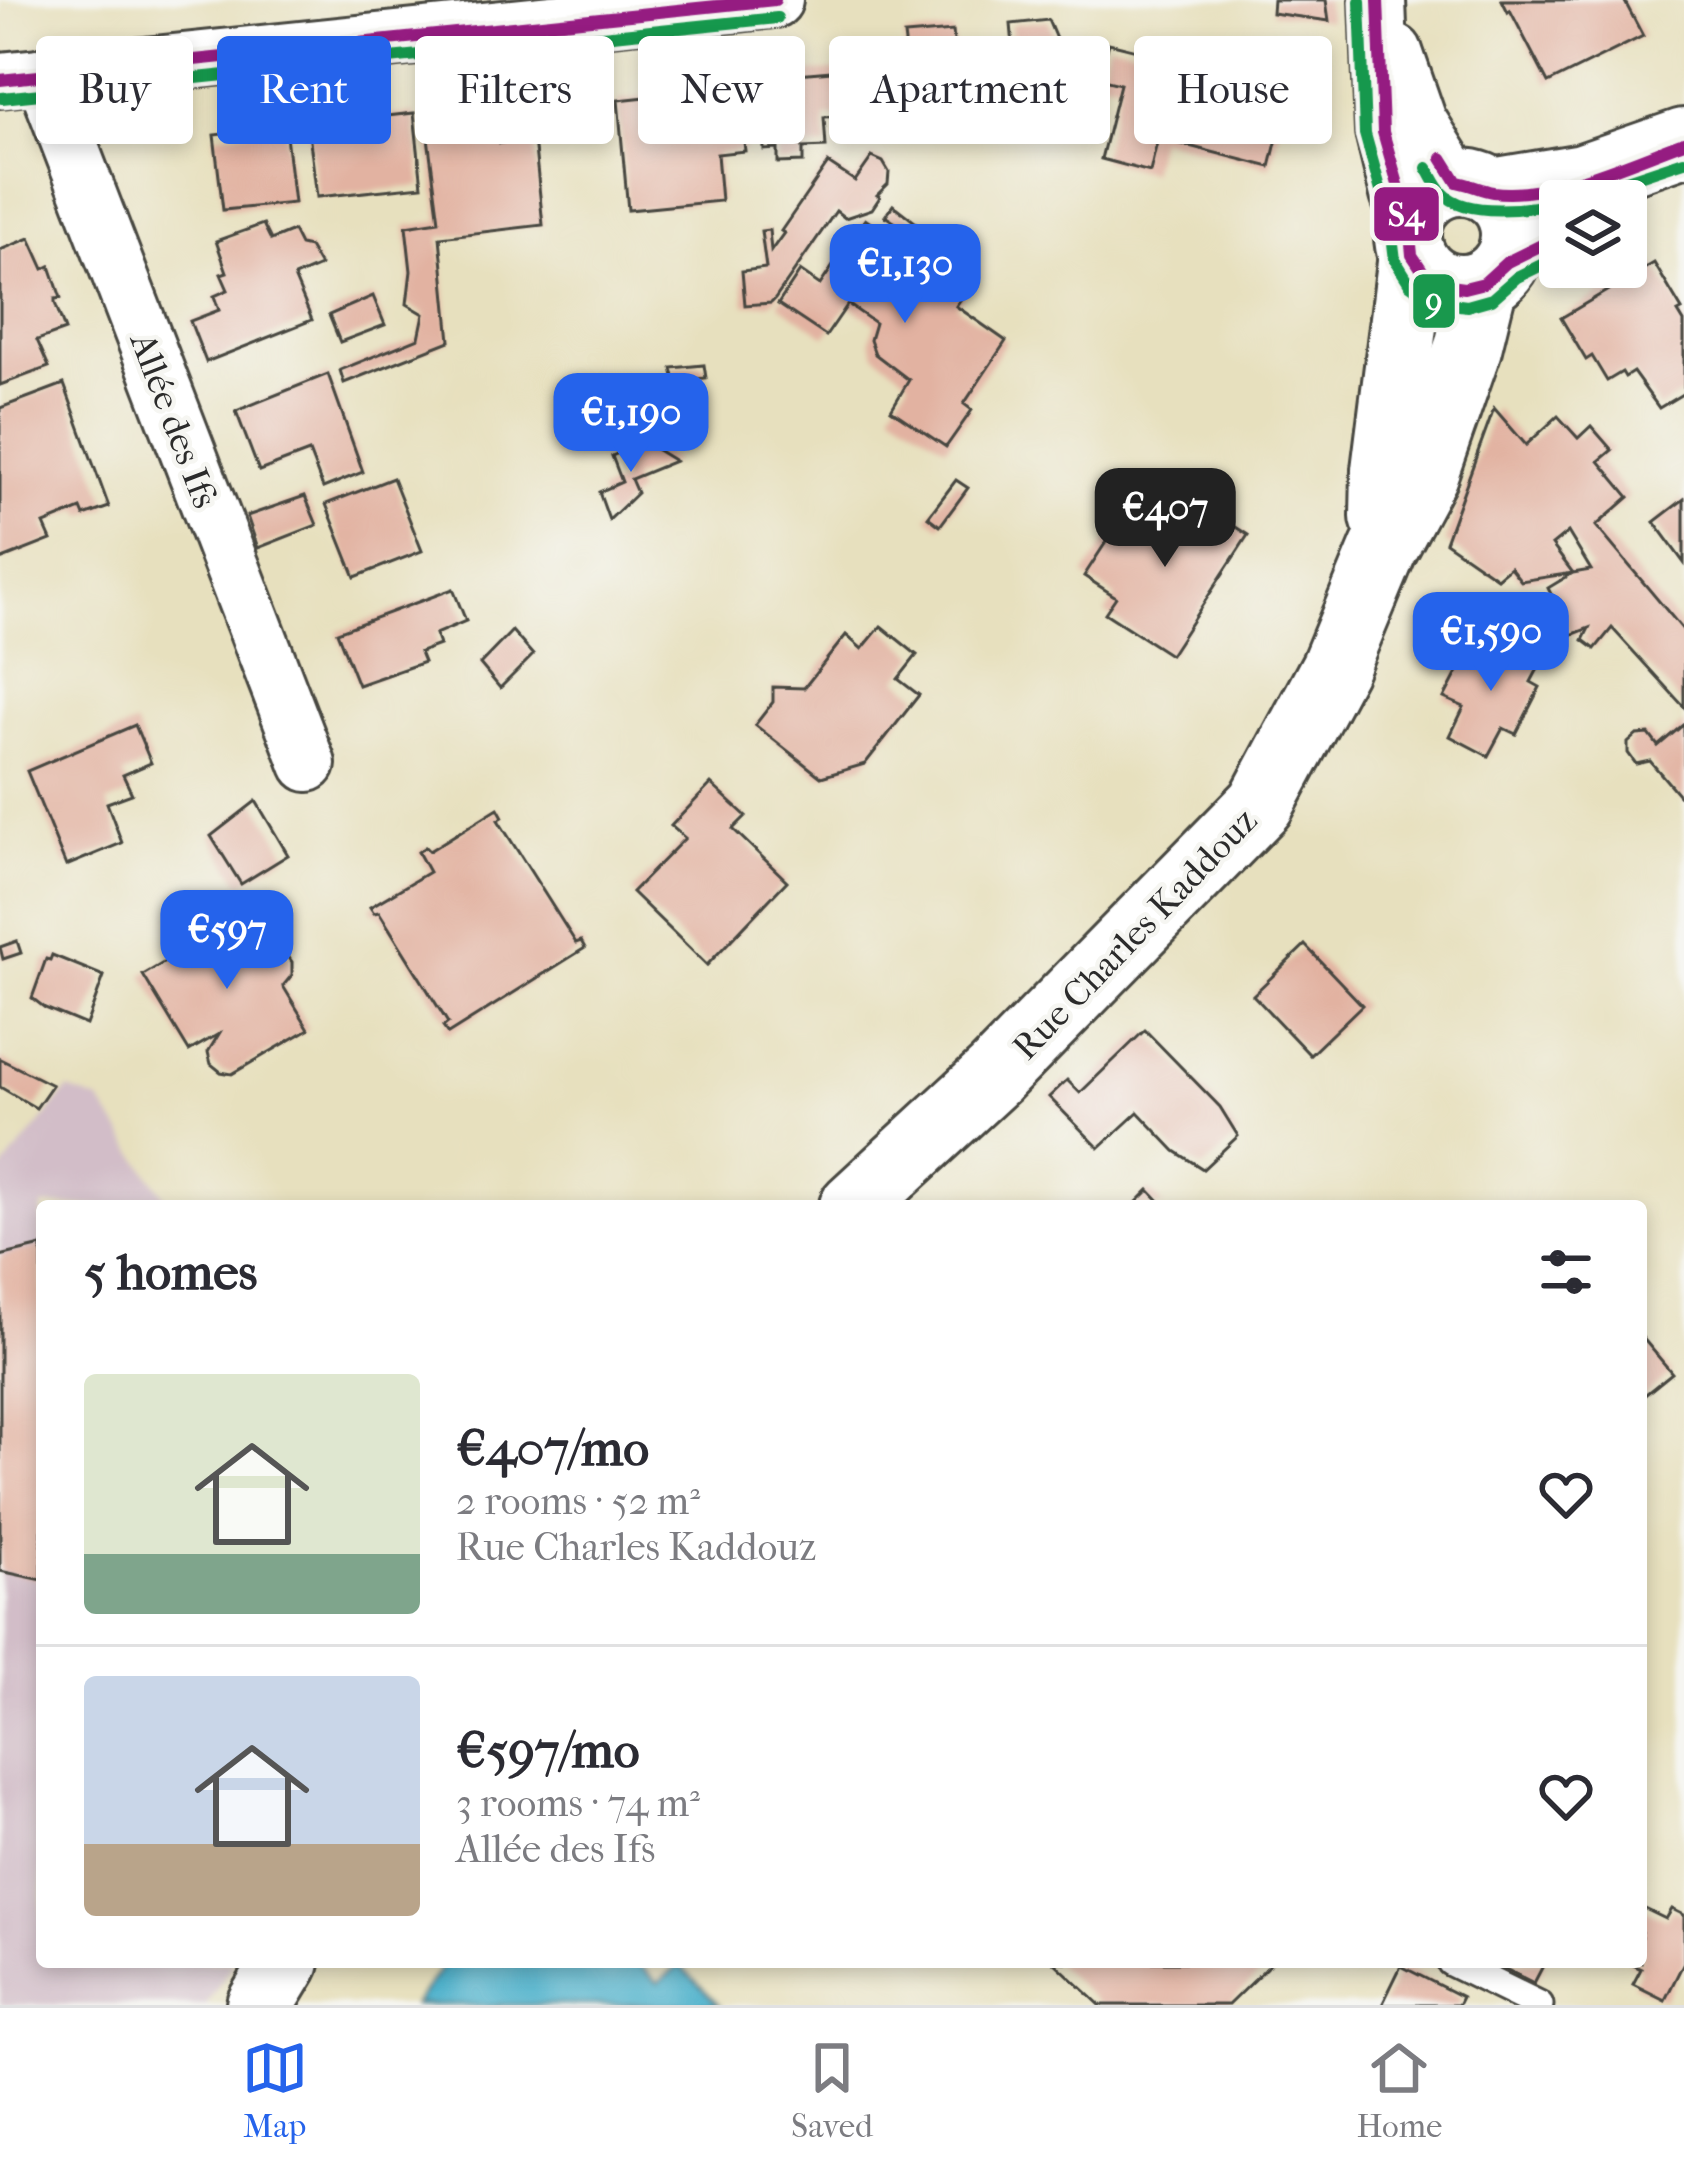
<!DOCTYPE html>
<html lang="en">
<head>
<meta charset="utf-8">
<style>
  :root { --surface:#fff; --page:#f7f7f7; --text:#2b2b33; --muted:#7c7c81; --line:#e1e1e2; --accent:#2563eb }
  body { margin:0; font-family:"IM FELL French Canon",serif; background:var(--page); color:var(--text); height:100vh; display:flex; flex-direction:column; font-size:45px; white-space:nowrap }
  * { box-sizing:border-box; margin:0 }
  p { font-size:39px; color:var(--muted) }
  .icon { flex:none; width:66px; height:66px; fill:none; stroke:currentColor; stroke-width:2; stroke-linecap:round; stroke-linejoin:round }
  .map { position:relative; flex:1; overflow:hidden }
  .drawer { position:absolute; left:36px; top:1200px; width:1611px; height:768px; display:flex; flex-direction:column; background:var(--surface); border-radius:12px; box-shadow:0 6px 18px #0003 }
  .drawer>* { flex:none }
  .top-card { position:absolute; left:36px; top:36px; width:1614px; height:108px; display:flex; gap:24px }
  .fabs { position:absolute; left:1539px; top:180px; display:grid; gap:24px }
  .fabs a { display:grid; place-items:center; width:108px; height:108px; border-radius:12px; background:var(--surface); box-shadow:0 6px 18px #0003; font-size:60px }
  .price { position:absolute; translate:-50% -102px; padding:0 27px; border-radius:24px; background:var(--accent); color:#fff; font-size:39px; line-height:78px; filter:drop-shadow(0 3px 6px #0008) }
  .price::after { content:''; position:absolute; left:50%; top:72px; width:36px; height:27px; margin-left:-18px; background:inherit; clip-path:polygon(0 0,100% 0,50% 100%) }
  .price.current { background:#222; color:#fff }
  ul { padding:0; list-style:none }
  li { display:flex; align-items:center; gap:36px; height:300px; padding:0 48px }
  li+li { border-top:3px solid var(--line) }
  li span { display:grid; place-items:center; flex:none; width:336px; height:240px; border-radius:12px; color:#555 }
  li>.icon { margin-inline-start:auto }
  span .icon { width:144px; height:144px; fill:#fffc; stroke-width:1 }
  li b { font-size:51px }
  h2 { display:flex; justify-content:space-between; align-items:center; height:144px; padding:0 48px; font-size:51px }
  .tag { padding:0 42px; border-radius:12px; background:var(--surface); box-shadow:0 6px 18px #0003; font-size:42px; line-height:108px }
  .tag.current { background:var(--accent); color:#fff }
  .tab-bar { display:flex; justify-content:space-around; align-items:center; height:168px; border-top:3px solid var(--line); background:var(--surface); font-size:33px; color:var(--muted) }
  .tab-bar a { display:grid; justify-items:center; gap:6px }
  .tab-bar .current { color:var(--accent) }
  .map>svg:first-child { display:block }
  .industrial { fill:#d2bdc8 }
  .water { fill:#4cb0cb; stroke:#3c6e7b; stroke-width:3 }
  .building { fill:#e2b2a1 }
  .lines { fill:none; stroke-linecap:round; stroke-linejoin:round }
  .service-casing { stroke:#474641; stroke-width:33 }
  .minor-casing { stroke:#474641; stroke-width:60 }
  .tertiary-casing { stroke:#474641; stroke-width:72 }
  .service { stroke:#fff; stroke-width:27 }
  .minor { stroke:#fff; stroke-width:54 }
  .tertiary { stroke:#fff; stroke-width:66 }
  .bus-1-casing { stroke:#f6f6f2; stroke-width:21 }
  .bus-2-casing { stroke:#f6f6f2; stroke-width:21 }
  .bus-1 { stroke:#951b81; stroke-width:12 }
  .bus-2 { stroke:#19984d; stroke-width:12 }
  .labels { text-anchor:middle; stroke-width:9; stroke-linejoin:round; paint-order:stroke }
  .street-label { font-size:36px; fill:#2b2b2b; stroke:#f6f6f2 }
  .line-badge { stroke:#f6f6f2; stroke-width:4.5 }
  .badge-label { font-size:33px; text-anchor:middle; font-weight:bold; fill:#fff }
</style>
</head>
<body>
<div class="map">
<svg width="1684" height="2005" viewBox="0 0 1684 2005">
  <rect width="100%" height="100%" fill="#f6f6f2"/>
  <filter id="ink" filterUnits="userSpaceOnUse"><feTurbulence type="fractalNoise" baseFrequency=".00833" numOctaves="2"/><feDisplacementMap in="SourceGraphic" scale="24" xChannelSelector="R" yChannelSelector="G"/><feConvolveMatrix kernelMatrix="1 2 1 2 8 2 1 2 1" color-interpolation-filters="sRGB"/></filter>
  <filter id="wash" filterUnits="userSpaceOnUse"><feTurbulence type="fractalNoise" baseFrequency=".004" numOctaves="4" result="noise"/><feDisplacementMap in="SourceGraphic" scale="48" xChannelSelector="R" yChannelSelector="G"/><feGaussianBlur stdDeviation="2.7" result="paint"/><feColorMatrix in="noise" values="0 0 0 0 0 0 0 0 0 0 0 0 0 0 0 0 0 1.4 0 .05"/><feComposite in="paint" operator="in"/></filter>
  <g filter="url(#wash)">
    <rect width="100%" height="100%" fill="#e7e0be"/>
    <path class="industrial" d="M68,1089L100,1101L171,1206H42V1962H233L206,2005H0V1173Z"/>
    <path class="water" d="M445,1962H637L658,1983L680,1965L719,2005H414Z"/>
    <g id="blocks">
      <g class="building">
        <path d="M1273,0H1326L1329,21L1272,13Z"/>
        <path d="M1502,0H1624L1643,36L1548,83L1510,10L1508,12Z"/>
        <path d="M1048,20L1056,39L1037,47L1034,44L1013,46L1011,24Z"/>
        <path d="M953,31L955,53L907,59L904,35Z"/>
        <path d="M1167,39L1284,68L1271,119L1281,122L1270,167L1158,138L1150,172L1101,159L1120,84L1099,79L1109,43L1161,56Z"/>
        <path d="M975,44L994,69L914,127L910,92Z"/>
        <path d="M844,70L846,116L824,117L826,147L803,148V162L778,163V149L764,150L761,77Z"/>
        <path d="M655,96L656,110L713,105L714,114L741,112L745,151L717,154L721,201L628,210L618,100Z"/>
        <path d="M414,113L422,186L317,197L308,125Z"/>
        <path d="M285,127L294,203L223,210L214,135Z"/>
        <path d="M456,127L457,137L499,133L500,143L534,139L543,225L440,237L450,341L344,383L340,370L419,338L424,314L407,304L411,271L406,226L439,221L427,130Z"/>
        <path d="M872,157L883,162L889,172L888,184L877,195L880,197L872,209L845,218L836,211L775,299L771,303L745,305L742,271L766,268L761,231L769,230L771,251L784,233L781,231L828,163L855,181Z"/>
        <path d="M893,205L915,222L908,231L885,216Z"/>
        <path d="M865,219L967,290L956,306L1006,341L964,404L972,410L946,447L891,410L909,380L875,354L870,340L875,323L848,304L826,336L778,304L800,271L820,285Z"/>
        <path d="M263,224L271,240L293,231L300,245L309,247L320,266L294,277L312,320L206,362L190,321L219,310L214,296L228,290L221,274L227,272L216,241Z"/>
        <path d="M30,238L44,269L50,266L61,298L55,299V303L65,330L37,340L49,367L0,385V250Z"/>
        <path d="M1654,263L1682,310L1678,312L1684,322V393L1659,408L1633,372L1625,377L1622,372L1607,381L1592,356L1586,360L1561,318Z"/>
        <path d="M373,296L385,325L340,342L329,315Z"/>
        <path d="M704,365L706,378L675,381L672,368Z"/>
        <path d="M328,374L363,472L323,488L309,452L259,471L236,411Z"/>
        <path d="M64,384L109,507L84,516L81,509L44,524L51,540L0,560V408Z"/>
        <path d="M1494,408L1526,445L1558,416L1578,438L1591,426L1612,450L1599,461L1629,497L1596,526L1684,631V707L1612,628L1595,649L1583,640L1589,628L1571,635L1548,588L1573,573L1591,570L1568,532L1552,545L1573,573L1521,581L1510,567L1497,578L1445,542Z"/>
        <path d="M644,442L675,461L631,479L637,493L609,520L599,492L622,482L612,456Z"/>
        <path d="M393,478L422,551L355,577L326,504Z"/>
        <path d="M956,480L968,488L940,526L928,517Z"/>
        <path d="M1183,493L1248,535L1170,655L1105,613L1116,597L1084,576L1125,513L1158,532Z"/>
        <path d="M305,496L317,525L258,548L247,516Z"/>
        <path d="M1684,499V563L1654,522Z"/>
        <path d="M453,589L466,621L435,634L439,645L420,652L424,662L358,685L337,632Z"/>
        <path d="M881,626L917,655L898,679L919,695L865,764L821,777L755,725L773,702V687L804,688L846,635L862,649Z"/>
        <path d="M512,631L533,655L500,688L480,664Z"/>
        <path d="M1477,635L1539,667L1531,682L1540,687L1516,734L1503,728L1488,756L1450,736L1464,707L1444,698Z"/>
        <path d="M1684,724V801L1650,761L1636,764L1628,753V743L1637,735L1649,734L1658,746Z"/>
        <path d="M135,725L151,763L123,775L132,794L107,803L122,843L66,866L27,771Z"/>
        <path d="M711,784L746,816L733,829L787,881L707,965L632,892L685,838L671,826Z"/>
        <path d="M256,801L288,855L241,884L211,836Z"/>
        <path d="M498,808L503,817L498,820L576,943L581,941L585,948L448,1034L443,1027L448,1023L379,912L374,913L370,907L429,872L418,852L425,847L429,851Z"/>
        <path d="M211,899L230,931L245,923L262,950L285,952L292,962V975L283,986L309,1029L232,1074L221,1072L211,1064L208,1052L219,1034L189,1051L143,975L187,949L191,956L194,953L175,922Z"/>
        <path d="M17,941L21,953L3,959L0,947Z"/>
        <path d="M1305,945L1362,1005L1310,1055L1253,995Z"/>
        <path d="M52,955L104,976L86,1025L45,1008L32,998L46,959L50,960Z"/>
        <path d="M1145,1030L1220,1107L1238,1136L1203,1169L1175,1151L1138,1112L1099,1148L1049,1097L1067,1080L1080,1093Z"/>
        <path d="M0,1059L52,1085L36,1108L0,1087Z"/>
        <path d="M1149,1190L1164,1206H1133Z"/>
        <path d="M42,1246V1580L0,1571V1256Z"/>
        <path d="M1641,1336L1672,1373L1641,1398Z"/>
        <path d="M1641,1907L1666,1919L1672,1909L1684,1915V1962L1665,2000L1633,1984L1641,1969L1627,1962H1641Z"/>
        <path d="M1054,1962H1272L1228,2005H1100Z"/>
        <path d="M1491,1962H1545L1534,1983Z"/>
        <path d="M1401,1966L1462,1997L1458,2005H1382Z"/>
      </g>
    </g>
  </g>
  <g filter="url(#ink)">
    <use href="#blocks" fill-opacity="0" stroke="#474641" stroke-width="3"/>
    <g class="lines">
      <defs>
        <path id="service" d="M1451,1962L1539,2005"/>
        <g id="minor">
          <path d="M1378,0L1383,132L1398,194L1409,223"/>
          <path d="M1395,52L1419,121L1457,182"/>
          <path d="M43,75L308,764"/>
          <path d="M0,80L775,0"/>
        </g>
        <g id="tertiary">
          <circle cx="1461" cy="235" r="53"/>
          <path d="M1492,192L1583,177L1684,142"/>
          <path d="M1384,517L1385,470L1412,255"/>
          <path d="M853,1206L995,1075L1261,804L1334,668L1383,550L1424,474L1468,348L1484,283"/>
          <path d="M260,2005L286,1962"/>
        </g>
      </defs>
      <use href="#service" class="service-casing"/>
      <use href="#minor" class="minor-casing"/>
      <use href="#tertiary" class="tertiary-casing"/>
      <use href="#service" class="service"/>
      <use href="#minor" class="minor"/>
      <use href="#tertiary" class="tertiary"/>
      <defs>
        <g id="bus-1">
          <path d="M1378,0L1383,132L1409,223L1412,255L1424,273L1442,285L1464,288L1484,283L1507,262L1560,236"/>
          <path d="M0,80L775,0"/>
          <path d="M1442,158L1457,182C1469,184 1481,190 1493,192C1549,200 1631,161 1684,142"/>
        </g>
        <g id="bus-2">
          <path d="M1360,1L1365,134L1391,227L1395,260L1410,284L1436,302L1467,306L1492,299L1517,277L1560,256"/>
          <path d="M2,98L777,18"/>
          <path d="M1427,168C1432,175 1436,186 1443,193C1466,218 1531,209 1560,202"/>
          <path d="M1564,201L1684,161"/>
        </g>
      </defs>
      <use href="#bus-1" class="bus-1-casing"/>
      <use href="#bus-2" class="bus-2-casing"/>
      <use href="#bus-1" class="bus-1"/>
      <use href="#bus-2" class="bus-2"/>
    </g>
  </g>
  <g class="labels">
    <g class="street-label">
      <text transform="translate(175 420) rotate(69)" y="13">Allée des Ifs</text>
      <text transform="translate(1134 933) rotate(-46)" y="13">Rue Charles Kaddouz</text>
    </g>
  </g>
  <g class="line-badge">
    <rect x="1372" y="185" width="69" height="58" rx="12" fill="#951b81"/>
    <rect x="1411" y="272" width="46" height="58" rx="12" fill="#19984d"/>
  </g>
  <g class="badge-label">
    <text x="1406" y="226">S4</text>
    <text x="1434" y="312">9</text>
  </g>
</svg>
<div class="fabs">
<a><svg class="icon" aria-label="layers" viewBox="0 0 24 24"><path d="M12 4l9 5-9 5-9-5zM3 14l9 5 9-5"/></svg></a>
</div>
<b class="price" style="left:905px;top:326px">€1,130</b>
<b class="price" style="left:631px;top:475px">€1,190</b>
<b class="price current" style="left:1165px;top:570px">€407</b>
<b class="price" style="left:1491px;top:694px">€1,590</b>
<b class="price" style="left:227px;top:992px">€597</b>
<div class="top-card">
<a class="tag">Buy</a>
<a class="tag current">Rent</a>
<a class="tag">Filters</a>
<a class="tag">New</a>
<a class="tag">Apartment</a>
<a class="tag">House</a>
</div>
<section class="drawer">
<h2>5 homes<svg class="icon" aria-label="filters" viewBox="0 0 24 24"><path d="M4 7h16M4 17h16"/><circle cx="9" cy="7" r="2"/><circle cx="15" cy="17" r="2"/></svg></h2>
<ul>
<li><span style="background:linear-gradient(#dfe7d0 75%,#7fa58c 0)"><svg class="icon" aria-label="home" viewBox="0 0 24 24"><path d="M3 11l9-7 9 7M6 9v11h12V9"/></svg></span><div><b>€407/mo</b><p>2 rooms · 52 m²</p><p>Rue Charles Kaddouz</p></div><svg class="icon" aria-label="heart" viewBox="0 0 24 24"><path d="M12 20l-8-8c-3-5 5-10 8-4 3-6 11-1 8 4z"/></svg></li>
<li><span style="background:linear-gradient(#c9d6e8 70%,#b9a48a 0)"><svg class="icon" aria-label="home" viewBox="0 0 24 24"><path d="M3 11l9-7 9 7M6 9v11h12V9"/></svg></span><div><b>€597/mo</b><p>3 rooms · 74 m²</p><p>Allée des Ifs</p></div><svg class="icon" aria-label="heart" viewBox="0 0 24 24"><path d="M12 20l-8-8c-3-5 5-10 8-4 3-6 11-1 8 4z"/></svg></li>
</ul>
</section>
</div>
<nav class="tab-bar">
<a class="current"><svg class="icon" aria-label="map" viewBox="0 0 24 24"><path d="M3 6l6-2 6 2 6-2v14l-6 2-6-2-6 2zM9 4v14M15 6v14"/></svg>Map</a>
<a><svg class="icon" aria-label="saved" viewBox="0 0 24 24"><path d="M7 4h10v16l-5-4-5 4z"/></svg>Saved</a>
<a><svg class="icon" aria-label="home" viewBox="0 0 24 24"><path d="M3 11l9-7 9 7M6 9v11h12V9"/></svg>Home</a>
</nav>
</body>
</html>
